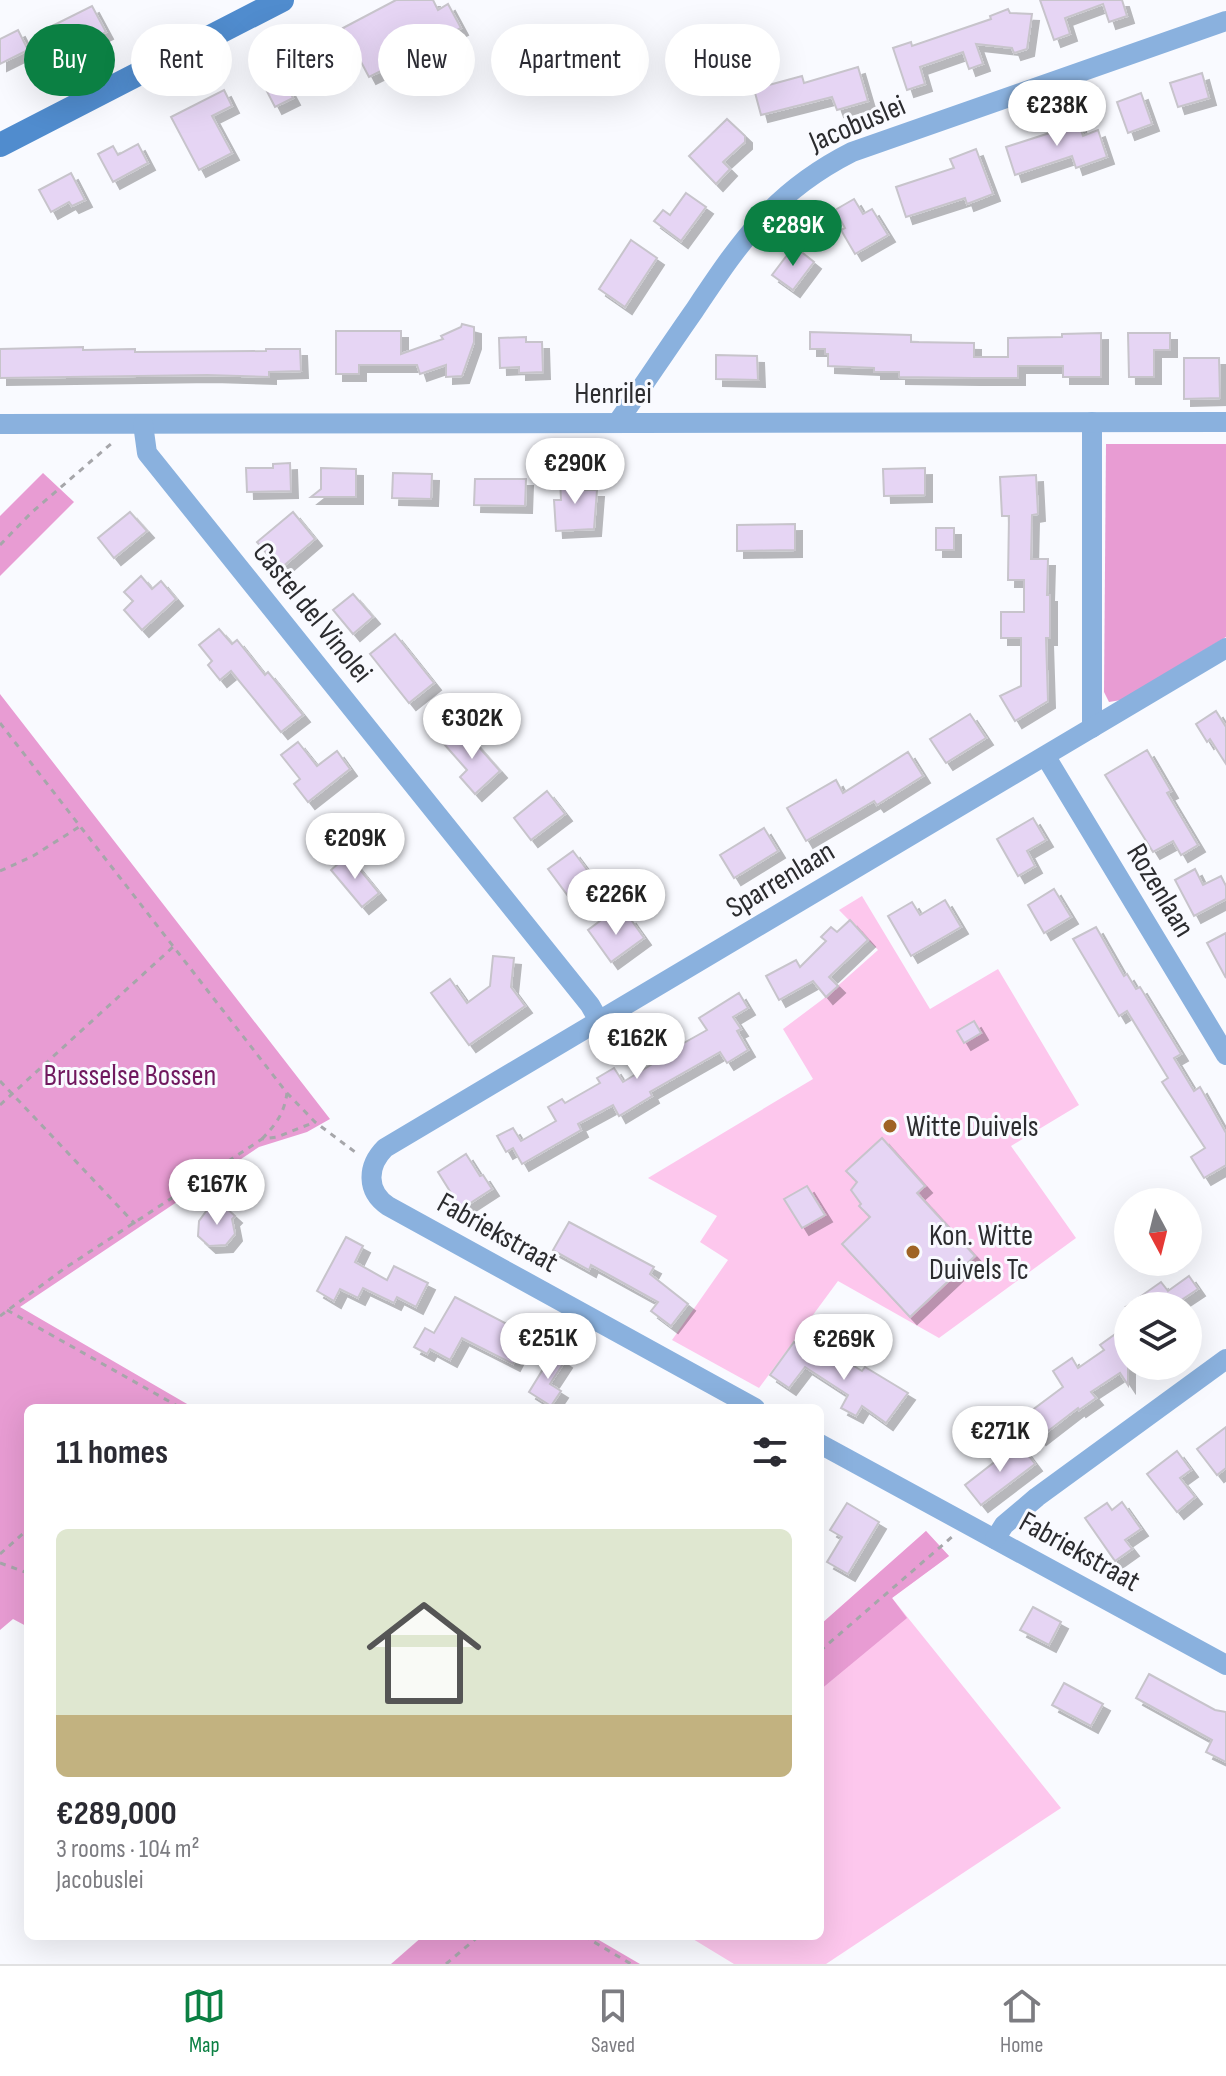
<!DOCTYPE html>
<html lang="en">
<head>
<meta charset="utf-8">
<style>
  :root { --surface:#fff; --page:#f2f2f3; --text:#2b2b33; --muted:#7c7c81; --line:#e1e1e2; --accent:#0b8043 }
  body { margin:0; font-family:"Sofia Sans Condensed",sans-serif; background:var(--page); color:var(--text); height:100vh; display:flex; flex-direction:column; font-size:30px; white-space:nowrap }
  * { box-sizing:border-box; margin:0 }
  p { font-size:26px; color:var(--muted) }
  .icon { flex:none; width:44px; height:44px; fill:none; stroke:currentColor; stroke-width:2; stroke-linecap:round; stroke-linejoin:round }
  .map { position:relative; flex:1; overflow:hidden }
  .side { position:absolute; left:24px; top:1404px; width:800px; height:536px; display:flex; flex-direction:column; background:var(--surface); border-radius:12px; box-shadow:0 8px 32px #0002 }
  .side>* { flex:none }
  .hud { position:absolute; left:24px; top:24px; width:800px; height:72px; display:flex; gap:16px }
  .needle { width:52px; rotate:173deg }
  .controls { position:absolute; left:1114px; top:1188px; display:grid; gap:16px }
  .controls a { display:grid; place-items:center; width:88px; height:88px; border-radius:50%; background:var(--surface); box-shadow:0 8px 32px #0002; font-size:40px }
  .price { position:absolute; translate:-50% -68px; padding:0 18px; border-radius:28px; background:#fff; color:#222; font-size:26px; line-height:52px; filter:drop-shadow(0 2px 4px #0008) }
  .price::after { content:''; position:absolute; left:50%; top:48px; width:24px; height:18px; margin-left:-12px; background:inherit; clip-path:polygon(0 0,100% 0,50% 100%) }
  .price.selected { background:var(--accent); color:#fff }
  ul { padding:0; list-style:none }
  li { display:grid; align-content:center; gap:16px; height:424px; padding:0 32px }
  li+li { border-top:2px solid var(--line) }
  li span { display:grid; place-items:center; height:248px; border-radius:12px; color:#555 }
  li>.icon { margin-inline-start:auto }
  span .icon { width:144px; height:144px; fill:#fffc; stroke-width:1 }
  li b { font-size:34px }
  h2 { display:flex; justify-content:space-between; align-items:center; height:96px; padding:0 32px; font-size:34px }
  .pill { padding:0 28px; border-radius:36px; background:var(--surface); box-shadow:0 8px 32px #0002; font-size:28px; line-height:72px }
  .pill.selected { background:var(--accent); color:#fff }
  .menu { display:flex; justify-content:space-around; align-items:center; height:112px; border-top:2px solid var(--line); background:var(--surface); font-size:22px; color:var(--muted) }
  .menu a { display:grid; justify-items:center; gap:4px }
  .menu .selected { color:var(--accent) }
  .map>svg:first-child { display:block }
  .green { fill:#fdc7ed }
  .forest { fill:#e89cd3 }
  .building { fill:#e6d5f4; stroke:#c7c4cb; stroke-width:2; filter:url(#shadow) }
  .lines { fill:none; stroke-linecap:round; stroke-linejoin:round }
  .path { stroke:#a6a6aa; stroke-width:3; stroke-dasharray:6 6; stroke-linecap:butt }
  .street { stroke:#8ab1de; stroke-width:20 }
  .secondary { stroke:#508cce; stroke-width:24 }
  .poi-dot { fill:#9f6325; stroke:#f9faff; stroke-width:3 }
  .labels { text-anchor:middle; stroke-width:6; stroke-linejoin:round; paint-order:stroke }
  .street-label { font-size:30px; fill:#2c2c2f; stroke:#f9faff }
  .park-label { font-size:30px; fill:#70185e; stroke:#f9faff }
  .poi-label { font-size:30px; fill:#2c2c2f; stroke:#f9faff; text-anchor:start }
</style>
</head>
<body>
<div class="map">
<svg width="1226" height="1964" viewBox="0 0 1226 1964">
  <defs>
    <filter id="shadow"><feDropShadow dx="7" dy="7" stdDeviation="0" flood-color="#0004"/></filter>
  </defs>
  <rect width="100%" height="100%" fill="#f9faff"/>
  <g class="green">
    <path d="M862,896L930,1009L998,969L1079,1105L1011,1146L1076,1238L939,1338L838,1281L759,1388L672,1340L728,1260L700,1242L717,1216L648,1178L813,1079L783,1029L823,999L878,950L839,910Z"/>
    <path d="M926,1531L949,1556L892,1598L1061,1808L826,1964H734L688,1936H820V1625Z"/>
  </g>
  <g class="forest">
    <path d="M1106,444H1226V637L1121,700L1109,702L1104,692Z"/>
    <path d="M43,473L74,502L0,576V516Z"/>
    <path d="M0,694L330,1119L307,1132L259,1147L20,1307L194,1408H28V1627L13,1619L0,1630Z"/>
    <path d="M926,1531L949,1556L892,1598L907,1618L820,1690V1625Z"/>
    <path d="M423,1936H592L640,1964H391Z"/>
  </g>
  <g class="building">
    <path d="M396,0H433L438,10L448,4L461,28L413,53L406,41L382,54L389,67L369,77L343,28Z"/>
    <path d="M1040,0H1122L1127,16L1109,22L1103,4L1065,18L1070,34L1054,40Z"/>
    <path d="M92,6L106,32L63,54L50,27Z"/>
    <path d="M1008,9L1010,13L1032,14L1027,49L1014,53L1012,48L976,44L983,64L969,69L963,52L920,67L925,84L907,90L893,48L911,42L912,46L991,19L990,16Z"/>
    <path d="M18,30L28,50L0,64V39Z"/>
    <path d="M295,55L304,73L285,83L293,98L275,107L258,74Z"/>
    <path d="M858,67L868,101L837,110L832,97L761,115L754,89L802,76L804,83Z"/>
    <path d="M1202,73L1209,98L1178,107L1170,83Z"/>
    <path d="M224,90L232,106L212,116L232,153L199,170L171,117Z"/>
    <path d="M1141,93L1152,124L1128,133L1117,102Z"/>
    <path d="M1076,116L1083,136L1098,130L1107,157L1076,168L1072,156L1015,175L1006,147L1062,129L1060,122Z"/>
    <path d="M727,119L745,136V142L723,162L730,169L716,184L689,156Z"/>
    <path d="M138,144L148,163L113,182L98,154L113,146L118,155Z"/>
    <path d="M976,149L993,194L967,204L965,198L906,217L896,187L954,168L950,159Z"/>
    <path d="M71,173L85,200L72,206L69,202L51,212L39,190Z"/>
    <path d="M686,193L706,207L681,241L654,221L663,210L670,215Z"/>
    <path d="M854,199L863,214L872,209L888,235L855,254L841,230L845,228L835,210Z"/>
    <path d="M631,240L657,258L625,307L599,289Z"/>
    <path d="M794,246L814,262L793,290L772,275Z"/>
    <path d="M462,324L474,327V342L462,376L446,377V365L420,374L417,365H359V374H336V331H401V354L443,339L441,336L461,327Z"/>
    <path d="M810,332L911,335V342L974,343V357H1008V338L1062,337V334L1101,333V377H1063V366H1018V378H973L899,377V372H874V368L828,366V354H825V349H810Z"/>
    <path d="M1128,333H1170V350H1154V377H1129Z"/>
    <path d="M526,337V342H542L543,372L519,373V367L500,368L499,338Z"/>
    <path d="M83,347V350L135,349V352L266,351V349H300L301,371L269,372V377L207,375L0,378V349Z"/>
    <path d="M716,355L757,356L758,380L716,379Z"/>
    <path d="M1184,358H1219L1220,398L1184,399Z"/>
    <path d="M290,463L291,491L247,492L246,468H273V464Z"/>
    <path d="M321,468L356,469V497H311L321,489Z"/>
    <path d="M925,468V495L884,496L883,469Z"/>
    <path d="M393,473L432,474L431,499L392,498Z"/>
    <path d="M1036,475L1038,514L1032,515L1031,559H1048L1047,595H1050V638H1046L1048,701L1015,721L1000,696L1021,686V638H1001V612H1024V580H1008L1009,516H1002L1000,477Z"/>
    <path d="M584,477L585,490H597L594,529L556,531L554,500H561L560,478Z"/>
    <path d="M475,479H526L525,506L474,505Z"/>
    <path d="M130,512L147,531L114,558L98,538Z"/>
    <path d="M293,512L315,539L280,569L257,542Z"/>
    <path d="M795,524V550L737,551V525Z"/>
    <rect x="936" y="528" width="18" height="22"/>
    <path d="M141,576L152,589L161,581L176,599L142,630L124,610L133,601L124,592Z"/>
    <path d="M353,594L373,617L353,634L333,610Z"/>
    <path d="M219,629L232,644L237,640L265,675L268,672L303,715L281,732L231,671L220,680L208,665L212,661L199,645Z"/>
    <path d="M395,634L434,683L409,703L370,654Z"/>
    <path d="M1216,711L1226,727V764L1210,739L1207,742L1196,724Z"/>
    <path d="M970,714L986,738L946,763L930,739Z"/>
    <path d="M462,728L500,771L475,794L460,777L467,770L444,744Z"/>
    <path d="M298,742L317,766L337,751L350,769L308,802L294,784L300,779L281,755Z"/>
    <path d="M1147,750L1171,791L1167,793L1198,845L1181,855L1173,841L1153,852L1105,775Z"/>
    <path d="M908,752L923,776L877,805L874,801L806,841L787,808L836,780L843,793Z"/>
    <path d="M547,791L565,814L531,840L514,818Z"/>
    <path d="M1033,818L1046,840L1027,851L1035,866L1018,876L997,839Z"/>
    <path d="M764,828L778,851L734,878L720,855Z"/>
    <path d="M573,851L596,882L571,900L548,869Z"/>
    <path d="M348,855L379,893L362,907L331,870Z"/>
    <path d="M1195,869L1203,885L1221,876L1226,886V899L1194,916L1175,880Z"/>
    <path d="M1054,889L1071,917L1044,933L1028,905Z"/>
    <path d="M945,900L961,927L911,956L888,916L912,902L920,915Z"/>
    <path d="M608,915L616,926L629,917L644,938L611,962L588,930Z"/>
    <path d="M850,920L868,940L829,977L838,986L826,997L813,981L779,1000L766,976L796,960L800,967L826,941L821,937L831,927L837,932Z"/>
    <path d="M1096,927L1124,976L1127,974L1136,989L1140,987L1181,1054L1174,1058L1194,1091L1200,1087L1226,1133V1165L1204,1178L1191,1157L1205,1148L1162,1082L1168,1078L1127,1011L1119,1016L1073,939Z"/>
    <path d="M1226,933V978L1207,943Z"/>
    <path d="M493,956L514,958L511,987L525,1006L469,1045L431,993L450,979L467,1003L490,986Z"/>
    <path d="M739,993L748,1008L733,1017L741,1029L737,1031L748,1050L727,1063L720,1052L650,1092L652,1096L619,1116L613,1105L578,1124L581,1130L522,1164L513,1148L506,1152L497,1136L513,1128L521,1141L556,1121L548,1107L562,1099L565,1103L600,1083L597,1078L614,1068L623,1082L659,1060L649,1044L665,1035L673,1049L707,1030L699,1018Z"/>
    <path d="M974,1021L981,1033L964,1043L957,1031Z"/>
    <path d="M882,1138L925,1186L917,1193L975,1256L910,1317L842,1244L870,1217L859,1206L861,1204L851,1190L857,1182L846,1171Z"/>
    <path d="M466,1154L480,1176L483,1175L492,1189L461,1209L438,1172Z"/>
    <path d="M807,1186L825,1215L802,1228L784,1199Z"/>
    <path d="M225,1207L235,1216L232,1219L235,1234L226,1245L209,1246L198,1236L199,1221L207,1210H221Z"/>
    <path d="M569,1222L654,1267L650,1274L688,1304L671,1326L651,1311L658,1302L591,1265L589,1270L553,1250Z"/>
    <path d="M346,1237L363,1246L355,1262L387,1280L394,1266L428,1283L416,1307L397,1297L394,1303L363,1288L358,1298L340,1289L334,1301L317,1291Z"/>
    <path d="M1189,1276L1198,1289L1177,1303L1179,1306H1127L1161,1282L1168,1291Z"/>
    <path d="M455,1297L528,1335L513,1364L462,1338L450,1360L430,1349L427,1354L414,1347L425,1328L434,1333Z"/>
    <path d="M1128,1325V1385L1120,1373L1091,1392L1096,1398L1079,1410L1078,1408L1039,1438L1023,1417L1063,1387L1053,1371L1072,1358L1078,1368L1104,1350L1100,1345Z"/>
    <path d="M794,1342L822,1362L830,1351L862,1371L865,1367L908,1393L886,1423L862,1406L856,1416L841,1408L848,1395L805,1367L789,1388L770,1375Z"/>
    <path d="M553,1353L565,1361L550,1384L561,1391L551,1406L529,1392Z"/>
    <path d="M1226,1427V1468L1217,1475L1197,1449Z"/>
    <path d="M1019,1443L1035,1464L981,1505L965,1485Z"/>
    <path d="M1177,1451L1191,1470L1180,1478L1195,1497L1177,1512L1147,1474Z"/>
    <path d="M1122,1502L1141,1529L1125,1540L1132,1549L1115,1561L1085,1518L1107,1503L1112,1510Z"/>
    <path d="M847,1503L879,1522L848,1574L827,1562L842,1537L830,1530Z"/>
    <path d="M1033,1607L1061,1622L1049,1645L1020,1630Z"/>
    <path d="M1149,1674L1215,1710L1226,1712V1762L1206,1752L1212,1740L1136,1698Z"/>
    <path d="M1064,1683L1103,1704L1091,1726L1052,1705Z"/>
  </g>
  <g class="lines">
    <g class="path">
      <path d="M0,545L31,513L112,443"/>
      <path d="M0,723L287,1093L315,1122L359,1155"/>
      <path d="M0,871L33,856L79,827"/>
      <path d="M0,1081L135,1224"/>
      <path d="M0,1105L173,947"/>
      <path d="M262,1139C276,1124 284,1114 287,1093"/>
      <path d="M7,1310L181,1408"/>
      <path d="M0,1316L65,1268L262,1139L277,1137L315,1122"/>
      <path d="M0,1554L28,1529"/>
      <path d="M0,1563L28,1573"/>
      <path d="M820,1651L953,1536"/>
      <path d="M584,1936L631,1964"/>
      <path d="M446,1964L479,1936"/>
    </g>
    <g class="street">
      <path d="M1092,422V728"/>
      <path d="M617,423C643,386 668,348 694,311C741,241 773,192 852,152L1226,21"/>
      <path d="M0,424L1226,422"/>
      <path d="M143,424L147,453L590,1005L599,1021"/>
      <path d="M1046,757L1226,1055"/>
      <path d="M755,1408L388,1206C366,1191 367,1166 385,1148L1226,648"/>
      <path d="M820,1444L1226,1665"/>
      <path d="M995,1539L1004,1525L1037,1497L1226,1359"/>
    </g>
    <path class="secondary" d="M0,145L282,0"/>
  </g>
  <g class="poi-dot">
    <circle cx="890" cy="1126" r="8"/>
    <circle cx="913" cy="1252" r="8"/>
  </g>
  <g class="labels">
    <g class="street-label">
      <text transform="translate(857 123) rotate(-23)" y="10">Jacobuslei</text>
      <text x="613" y="403">Henrilei</text>
      <text transform="translate(313 612) rotate(51)" y="10">Castel del Vinolei</text>
      <text transform="translate(780 879) rotate(-31)" y="10">Sparrenlaan</text>
      <text transform="translate(1161 890) rotate(59)" y="10">Rozenlaan</text>
      <text transform="translate(498 1232) rotate(29)" y="10">Fabriekstraat</text>
      <text transform="translate(1080 1551) rotate(29)" y="10">Fabriekstraat</text>
    </g>
    <g class="park-label">
      <text x="130" y="1085">Brusselse Bossen</text>
    </g>
    <g class="poi-label">
      <text x="906" y="1136">Witte Duivels</text>
      <text x="929" y="1245">Kon. Witte<tspan x="929" dy="34">Duivels Tc</tspan></text>
    </g>
  </g>
</svg>
<div class="controls">
<a><svg class="needle" viewBox="-14 -14 28 28"><path d="M0-13l5 13h-10z" fill="#e53935"/><path d="M0 13l5-13h-10z" fill="#7c7c81"/></svg></a>
<a><svg class="icon" aria-label="layers" viewBox="0 0 24 24"><path d="M12 4l9 5-9 5-9-5zM3 14l9 5 9-5"/></svg></a>
</div>
<b class="price" style="left:1057px;top:148px">€238K</b>
<b class="price selected" style="left:793px;top:268px">€289K</b>
<b class="price" style="left:575px;top:506px">€290K</b>
<b class="price" style="left:472px;top:761px">€302K</b>
<b class="price" style="left:355px;top:881px">€209K</b>
<b class="price" style="left:616px;top:937px">€226K</b>
<b class="price" style="left:637px;top:1081px">€162K</b>
<b class="price" style="left:217px;top:1227px">€167K</b>
<b class="price" style="left:548px;top:1381px">€251K</b>
<b class="price" style="left:844px;top:1382px">€269K</b>
<b class="price" style="left:1000px;top:1474px">€271K</b>
<div class="hud">
<a class="pill selected">Buy</a>
<a class="pill">Rent</a>
<a class="pill">Filters</a>
<a class="pill">New</a>
<a class="pill">Apartment</a>
<a class="pill">House</a>
</div>
<section class="side">
<h2>11 homes<svg class="icon" aria-label="filters" viewBox="0 0 24 24"><path d="M4 7h16M4 17h16"/><circle cx="9" cy="7" r="2"/><circle cx="15" cy="17" r="2"/></svg></h2>
<ul>
<li><span style="background:linear-gradient(#dfe7d0 75%,#c2b280 0)"><svg class="icon" aria-label="home" viewBox="0 0 24 24"><path d="M3 11l9-7 9 7M6 9v11h12V9"/></svg></span><div><b>€289,000</b><p>3 rooms · 104 m²</p><p>Jacobuslei</p></div></li>
</ul>
</section>
</div>
<nav class="menu">
<a class="selected"><svg class="icon" aria-label="map" viewBox="0 0 24 24"><path d="M3 6l6-2 6 2 6-2v14l-6 2-6-2-6 2zM9 4v14M15 6v14"/></svg>Map</a>
<a><svg class="icon" aria-label="saved" viewBox="0 0 24 24"><path d="M7 4h10v16l-5-4-5 4z"/></svg>Saved</a>
<a><svg class="icon" aria-label="home" viewBox="0 0 24 24"><path d="M3 11l9-7 9 7M6 9v11h12V9"/></svg>Home</a>
</nav>
</body>
</html>
